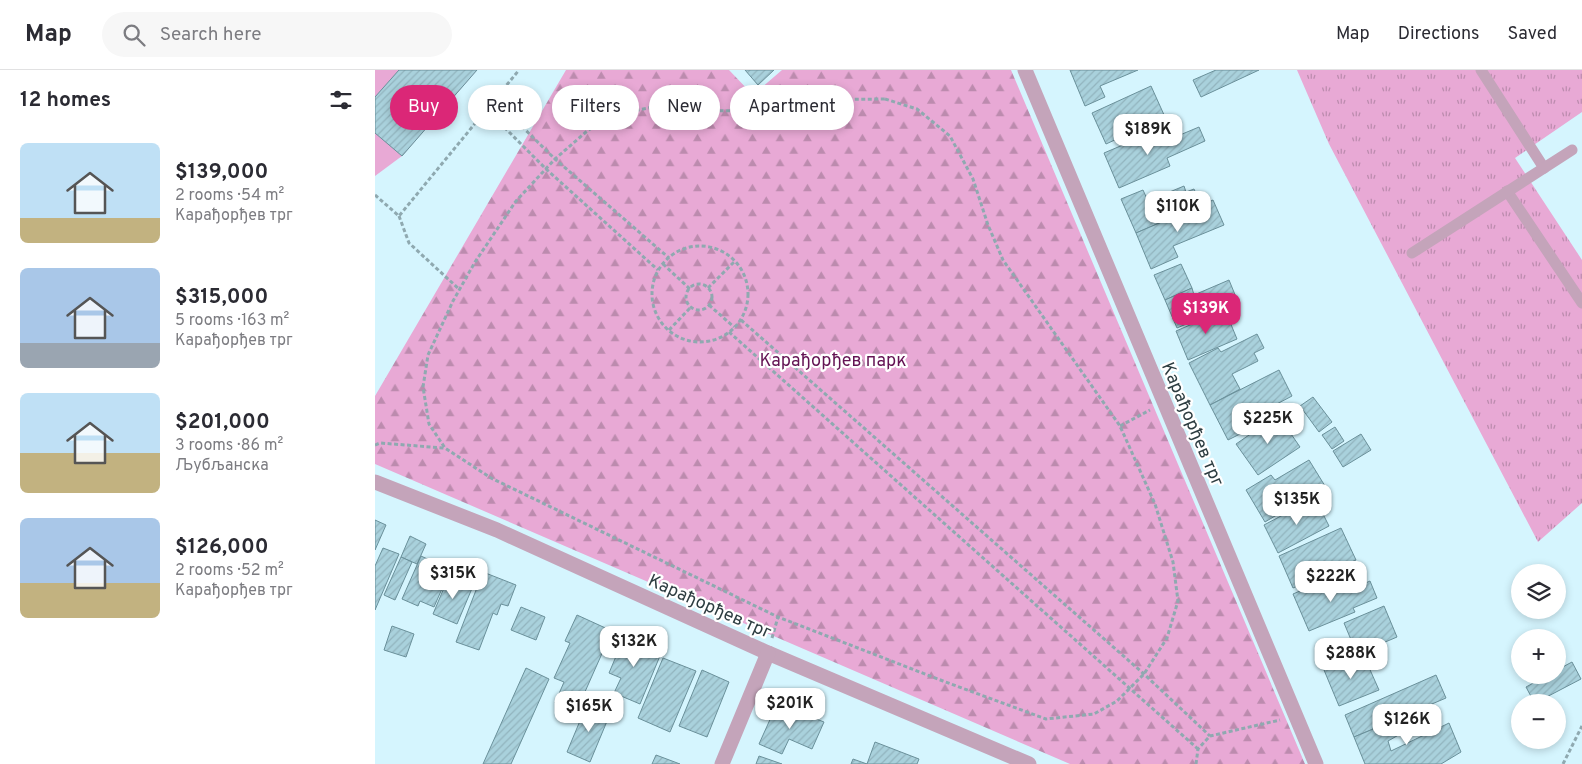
<!DOCTYPE html>
<html lang="en">
<head>
<meta charset="utf-8">
<style>
  :root { --surface:#fff; --page:#f7f7f7; --text:#2b2b33; --muted:#7c7c81; --line:#e1e1e2; --accent:#db2777 }
  body { margin:0; font-family:Overpass,sans-serif; background:var(--page); color:var(--text); height:100vh; display:flex; flex-direction:column; font-size:19px; white-space:nowrap }
  * { box-sizing:border-box; margin:0 }
  p { font-size:16px; color:var(--muted) }
  .icon { flex:none; width:28px; height:28px; fill:none; stroke:currentColor; stroke-width:2; stroke-linecap:round; stroke-linejoin:round }
  .map { position:relative; flex:1; overflow:hidden }
  .side { display:flex; flex-direction:column; background:var(--surface); width:375px }
  .side>* { flex:none }
  .banner { position:absolute; left:15px; top:15px; width:475px; height:45px; display:flex; gap:10px }
  .buttons { position:absolute; left:1136px; top:494px; display:grid; gap:10px }
  .buttons a { display:grid; place-items:center; width:55px; height:55px; border-radius:50%; background:var(--surface); box-shadow:0 2px 8px #0003; font-size:25px }
  .price { position:absolute; translate:-50% -42px; padding:0 11px; border-radius:10px; background:#fff; color:#222; font-size:16px; line-height:32px; filter:drop-shadow(0 1px 2px #0008) }
  .price::after { content:''; position:absolute; left:50%; top:30px; width:15px; height:11px; margin-left:-8px; background:inherit; clip-path:polygon(0 0,100% 0,50% 100%) }
  .price.current { background:var(--accent); color:#fff }
  ul { padding:0; list-style:none }
  li { display:flex; align-items:center; gap:15px; height:125px; padding:0 20px }
  li span { display:grid; place-items:center; flex:none; width:140px; height:100px; border-radius:8px; color:#555 }
  li>.icon { margin-inline-start:auto }
  span .icon { width:60px; height:60px; fill:#fffc; stroke-width:1 }
  li b { font-size:21px }
  h2 { display:flex; justify-content:space-between; align-items:center; height:60px; padding:0 20px; font-size:21px }
  .tag { padding:0 18px; border-radius:22px; background:var(--surface); box-shadow:0 2px 8px #0003; font-size:18px; line-height:45px }
  .tag.current { background:var(--accent); color:#fff }
  header { display:flex; align-items:center; gap:30px; box-sizing:border-box; height:70px; padding:0 25px; background:var(--surface); border-bottom:1px solid var(--line) }
  header strong { font-size:24px }
  nav { display:flex; gap:28px; margin-inline-start:auto; font-size:18px }
  .search { width:350px; height:45px; background:var(--page); display:flex; align-items:center; gap:12px; box-sizing:border-box; padding:0 18px; border-radius:28px; color:var(--muted); font-size:19px }
  main { display:flex; flex:1; min-height:0 }
  .map>svg:first-child { display:block }
  .grass { fill:url(#grass-tufts) }
  .forest { fill:url(#forest-firs) }
  .park { fill:#e8a9d5 }
  .building { fill:url(#building-hatch); stroke:#6a909a }
  .lines { fill:none; stroke-linecap:round; stroke-linejoin:round }
  .path { stroke:#8fa9b0; stroke-width:3; stroke-dasharray:4 2.5; stroke-linecap:butt }
  .lane { stroke:#c4a4ba; stroke-width:11 }
  .street { stroke:#c4a4ba; stroke-width:15 }
  .labels { text-anchor:middle; stroke-width:4.5; stroke-linejoin:round; paint-order:stroke }
  .park-label { font-size:18px; fill:#641354; stroke:#fff }
  .street-label { font-size:18px; fill:#2d3d41; stroke:#fff }
</style>
</head>
<body>
<header>
<strong>Map</strong>
<div class="search"><svg class="icon" aria-label="search" viewBox="0 0 24 24"><circle cx="10" cy="10" r="6"/><path d="M15 15l6 6"/></svg>Search here</div>
<nav><a>Map</a><a>Directions</a><a>Saved</a></nav>
</header>
<main>
<section class="side">
<h2>12 homes<svg class="icon" aria-label="filters" viewBox="0 0 24 24"><path d="M4 7h16M4 17h16"/><circle cx="9" cy="7" r="2"/><circle cx="15" cy="17" r="2"/></svg></h2>
<ul>
<li><span style="background:linear-gradient(#bfe0f5 75%,#c2b280 0)"><svg class="icon" aria-label="home" viewBox="0 0 24 24"><path d="M3 11l9-7 9 7M6 9v11h12V9"/></svg></span><div><b>$139,000</b><p>2 rooms · 54 m²</p><p>Карађорђев трг</p></div></li>
<li><span style="background:linear-gradient(#a9c7e8 75%,#9aa5b1 0)"><svg class="icon" aria-label="home" viewBox="0 0 24 24"><path d="M3 11l9-7 9 7M6 9v11h12V9"/></svg></span><div><b>$315,000</b><p>5 rooms · 163 m²</p><p>Карађорђев трг</p></div></li>
<li><span style="background:linear-gradient(#bfe0f5 60%,#c2b280 0)"><svg class="icon" aria-label="home" viewBox="0 0 24 24"><path d="M3 11l9-7 9 7M6 9v11h12V9"/></svg></span><div><b>$201,000</b><p>3 rooms · 86 m²</p><p>Љубљанска</p></div></li>
<li><span style="background:linear-gradient(#a9c7e8 65%,#c2b280 0)"><svg class="icon" aria-label="home" viewBox="0 0 24 24"><path d="M3 11l9-7 9 7M6 9v11h12V9"/></svg></span><div><b>$126,000</b><p>2 rooms · 52 m²</p><p>Карађорђев трг</p></div></li>
</ul>
</section>
<div class="map">
<svg width="1207" height="694" viewBox="0 0 1207 694">
  <defs>
    <pattern id="grass-tufts" width="24" height="20" patternUnits="userSpaceOnUse" patternTransform="scale(1.25)"><rect width="24" height="20" fill="#e8a9d5"/><path d="M3 7l-1-3M5 7V3M7 7l1-3M15 17l-1-3M17 17v-4M19 17l1-3" fill="none" stroke="#bc8bae"/></pattern>
    <pattern id="forest-firs" width="22" height="20" patternUnits="userSpaceOnUse" patternTransform="scale(1.25)"><rect width="22" height="20" fill="#e8a9d5"/><path d="M5 1l3.5 6h-7zM16 11l3.5 6h-7z" fill="#bc8bae"/></pattern>
    <pattern id="building-hatch" width="6" height="6" patternUnits="userSpaceOnUse" patternTransform="scale(1.25)"><rect width="6" height="6" fill="#a9d1dc"/><path d="M-1 1l2-2M0 6l6-6M5 7l2-2" fill="none" stroke="#92b4be"/></pattern>
  </defs>
  <rect width="100%" height="100%" fill="#d5f5fe"/>
  <path class="grass" d="M922,0H1207V42L1140,88L1207,190V433L1163,472L954,74Z"/>
  <path class="forest" d="M191,0H354L378,25L407,0H636L930,694H695L0,394V326Z"/>
  <path class="park" d="M0,0H102L27,86L0,106Z"/>
  <g class="building">
    <path d="M24,0H102L27,86L0,63V27Z"/>
    <path d="M370,0H399L383,15Z"/>
    <path d="M695,0H763L725,16L730,27L710,36Z"/>
    <path d="M841,0H884L826,27L818,10Z"/>
    <path d="M776,16L790,47L731,74L717,43Z"/>
    <path d="M824,57L830,71L792,88L795,96L744,118L729,83L776,63L781,75Z"/>
    <path d="M809,116L811,122L819,119L826,135L761,163L746,129L768,120L773,131Z"/>
    <path d="M838,130L849,155L798,176L803,187L776,199L761,163Z"/>
    <path d="M806,194L817,218L790,230L779,205Z"/>
    <path d="M854,210L863,232L802,258L790,230L817,218L819,225Z"/>
    <path d="M850,240L862,269L813,290L801,261Z"/>
    <path d="M882,264L889,278L879,283L883,291L857,304L865,319L835,335L814,293L843,278L846,282Z"/>
    <path d="M904,300L917,326L879,346L883,355L853,370L835,335Z"/>
    <path d="M938,327L957,352L944,362L925,336Z"/>
    <path d="M903,345L925,377L883,405L861,374Z"/>
    <path d="M960,357L969,371L957,379L947,365Z"/>
    <path d="M986,364L996,380L968,397L958,381Z"/>
    <path d="M934,390L950,416L890,452L871,420L896,405L900,410Z"/>
    <path d="M940,428L954,456L903,483L889,455Z"/>
    <path d="M0,450L11,455L0,480Z"/>
    <path d="M966,458L981,490L918,518L904,486Z"/>
    <path d="M35,466L51,474L42,494L26,487Z"/>
    <path d="M8,478L24,484L0,540V496Z"/>
    <path d="M46,486L63,494L61,499L73,505L59,537L45,531L43,536L27,529Z"/>
    <path d="M26,487L37,492L20,530L9,525Z"/>
    <path d="M108,502L141,515L133,536L126,534L122,545L118,543L104,580L81,572Z"/>
    <path d="M74,506L98,516L82,554L58,544Z"/>
    <path d="M950,510L956,523L970,518L971,522L995,511L1002,528L978,538L980,542L934,561L918,524Z"/>
    <path d="M1009,536L1022,567L982,584L969,553Z"/>
    <path d="M146,537L170,547L161,570L136,560Z"/>
    <path d="M202,545L237,561L201,642L180,633L189,612L179,608L195,573L190,571Z"/>
    <path d="M17,556L39,564L31,587L9,580Z"/>
    <path d="M250,565L287,581L265,634L239,623L246,608L234,603Z"/>
    <path d="M988,584L1004,620L964,636L949,600Z"/>
    <path d="M288,588L321,601L295,662L263,648Z"/>
    <path d="M1197,592L1206,609L1162,632H1159L1151,617L1162,611L1159,605H1182V600Z"/>
    <path d="M151,598L174,609L136,694H108Z"/>
    <path d="M327,600L354,612L332,667L304,656Z"/>
    <path d="M1061,605L1071,628L979,667L970,645Z"/>
    <path d="M212,634L235,644L215,692L192,682Z"/>
    <path d="M402,634L449,652L437,679L414,669L407,684L384,674Z"/>
    <path d="M1030,646L1036,658L1013,671L1016,681L1074,653L1086,682L1066,694H990L979,667Z"/>
    <path d="M500,672L544,689L542,694H476L478,689L492,694Z"/>
    <path d="M281,685L305,694H277Z"/>
    <path d="M384,686L407,694H381Z"/>
  </g>
  <g class="lines">
    <g class="path">
      <path d="M119,29L180,89L294,188"/>
      <path d="M510,29L542,39L575,66L598,109L613,155L628,190L745,356L780,434L798,492L803,531L792,568L769,604L742,631L719,644L671,649L568,611L403,547L116,408L70,378L54,354L48,317L53,285L78,231L100,192L141,131L180,89L211,62L233,46L278,37L308,40L364,41L411,30Z"/>
      <path d="M111,39L171,99L283,200"/>
      <path d="M0,125L24,146L144,0"/>
      <path d="M24,146L34,173L85,220"/>
      <circle cx="325" cy="224" r="48"/>
      <path d="M288,194L315,219"/>
      <circle cx="324" cy="227" r="13"/>
      <path d="M333,218L360,191"/>
      <path d="M334,235L359,257"/>
      <path d="M366,250L769,604L835,666"/>
      <path d="M294,260L316,237"/>
      <path d="M354,262L823,679"/>
      <path d="M745,356L775,340"/>
      <path d="M0,375L5,373L69,378"/>
      <path d="M397,568L403,547"/>
      <path d="M821,694L823,679L835,666L905,650"/>
      <path d="M1188,694L1207,656"/>
    </g>
    <g class="lane">
      <path d="M1106,0L1169,98"/>
      <path d="M1132,121L1207,233"/>
      <path d="M1037,183L1197,80"/>
    </g>
    <g class="street">
      <path d="M650,0L941,694"/>
      <path d="M0,412L122,460L393,583L654,694"/>
      <path d="M347,694L393,583"/>
    </g>
  </g>
  <g class="labels">
    <g class="park-label">
      <text x="458" y="296">Карађорђев парк</text>
    </g>
    <g class="street-label">
      <text transform="translate(818 354) rotate(67)" y="6">Карађорђев трг</text>
      <text transform="translate(335 536) rotate(24)" y="6">Карађорђев трг</text>
    </g>
  </g>
</svg>
<div class="buttons">
<a><svg class="icon" aria-label="layers" viewBox="0 0 24 24"><path d="M12 4l9 5-9 5-9-5zM3 14l9 5 9-5"/></svg></a>
<a>+</a>
<a>−</a>
</div>
<b class="price" style="left:773px;top:86px">$189K</b>
<b class="price" style="left:803px;top:163px">$110K</b>
<b class="price current" style="left:831px;top:265px">$139K</b>
<b class="price" style="left:893px;top:375px">$225K</b>
<b class="price" style="left:922px;top:456px">$135K</b>
<b class="price" style="left:78px;top:530px">$315K</b>
<b class="price" style="left:956px;top:533px">$222K</b>
<b class="price" style="left:259px;top:598px">$132K</b>
<b class="price" style="left:976px;top:610px">$288K</b>
<b class="price" style="left:415px;top:660px">$201K</b>
<b class="price" style="left:214px;top:663px">$165K</b>
<b class="price" style="left:1032px;top:676px">$126K</b>
<div class="banner">
<a class="tag current">Buy</a>
<a class="tag">Rent</a>
<a class="tag">Filters</a>
<a class="tag">New</a>
<a class="tag">Apartment</a>
</div>
</div>
</main>
</body>
</html>
